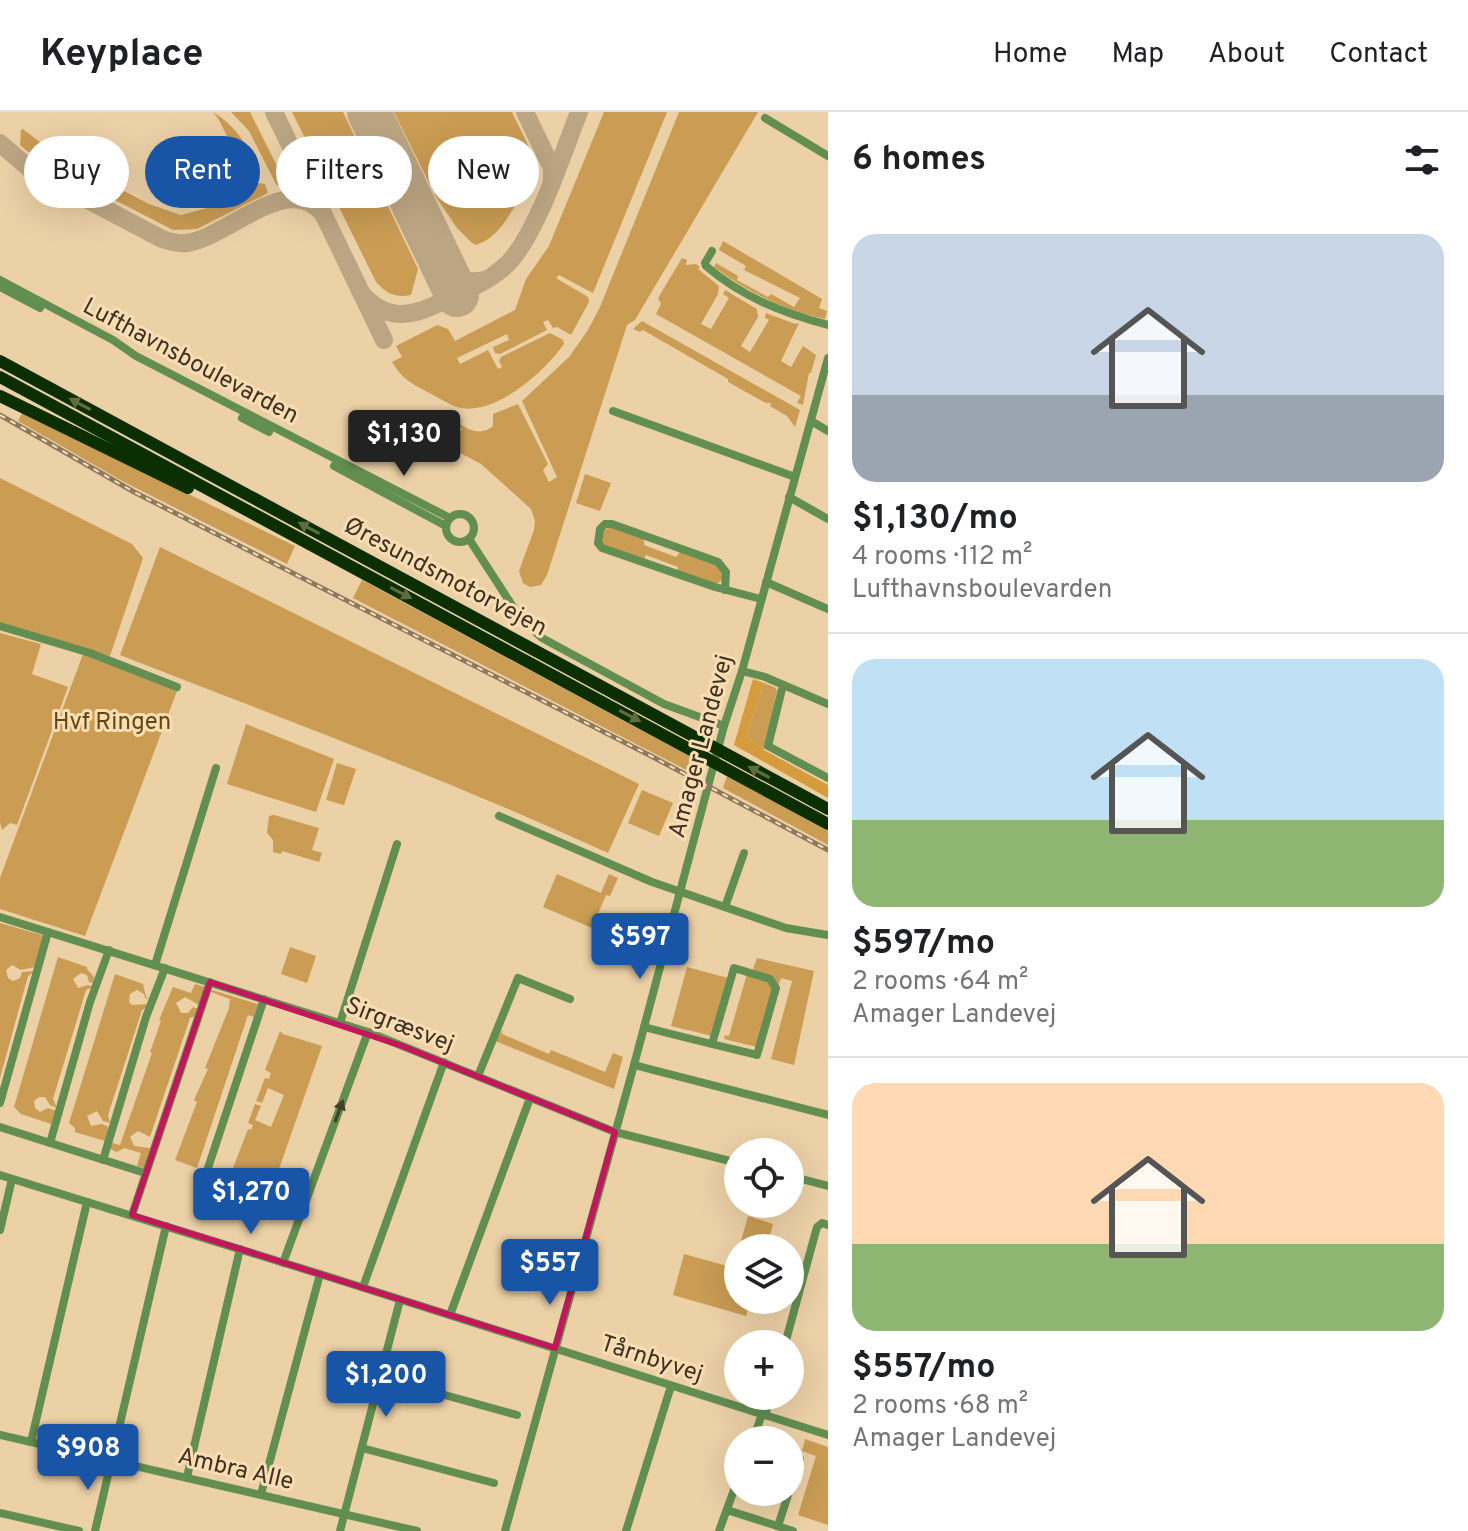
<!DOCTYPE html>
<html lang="en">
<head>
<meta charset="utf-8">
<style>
  :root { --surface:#fff; --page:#f2f2f2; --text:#202124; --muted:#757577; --line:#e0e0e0; --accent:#1955a6 }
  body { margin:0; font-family:Overpass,sans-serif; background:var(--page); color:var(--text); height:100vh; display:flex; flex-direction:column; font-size:30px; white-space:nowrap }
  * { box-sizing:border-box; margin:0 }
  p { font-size:26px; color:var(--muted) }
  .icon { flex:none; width:44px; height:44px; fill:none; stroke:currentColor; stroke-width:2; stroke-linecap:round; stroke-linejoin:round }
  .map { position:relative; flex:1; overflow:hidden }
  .panel { display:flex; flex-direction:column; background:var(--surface); width:640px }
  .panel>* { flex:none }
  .guide { position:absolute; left:24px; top:24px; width:684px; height:72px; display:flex; gap:16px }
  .buttons { position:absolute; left:724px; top:1026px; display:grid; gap:16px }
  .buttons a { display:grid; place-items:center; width:80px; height:80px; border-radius:50%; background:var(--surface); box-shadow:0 8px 32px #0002; font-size:40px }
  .price { position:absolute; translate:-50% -68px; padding:0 18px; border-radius:8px; background:var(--accent); color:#fff; font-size:26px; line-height:52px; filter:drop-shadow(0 2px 4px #0008) }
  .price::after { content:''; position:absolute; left:50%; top:48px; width:24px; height:18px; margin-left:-12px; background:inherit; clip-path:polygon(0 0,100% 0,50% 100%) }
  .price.on { background:#222; color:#fff }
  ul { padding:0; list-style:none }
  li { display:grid; align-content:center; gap:16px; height:424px; padding:0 24px }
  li+li { border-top:2px solid var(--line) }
  li span { display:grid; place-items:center; height:248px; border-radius:24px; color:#555 }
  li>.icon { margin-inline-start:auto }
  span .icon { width:144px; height:144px; fill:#fffc; stroke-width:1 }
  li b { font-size:34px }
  h2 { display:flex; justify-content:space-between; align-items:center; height:96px; padding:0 24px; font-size:34px }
  .tag { padding:0 28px; border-radius:36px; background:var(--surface); box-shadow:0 8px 32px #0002; font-size:28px; line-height:72px }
  .tag.on { background:var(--accent); color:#fff }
  header { display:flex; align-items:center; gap:48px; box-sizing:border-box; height:112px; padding:0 40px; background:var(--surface); border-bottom:2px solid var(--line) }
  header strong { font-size:38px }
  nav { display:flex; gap:44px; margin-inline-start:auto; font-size:28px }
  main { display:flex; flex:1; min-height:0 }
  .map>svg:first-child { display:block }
  .green { fill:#ca9c54 }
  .forest { fill:#d49c3c }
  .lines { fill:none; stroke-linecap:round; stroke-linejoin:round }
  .taxiway { stroke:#bca582; stroke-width:18 }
  .runway { stroke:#bca582; stroke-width:44 }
  .minor { stroke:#628e52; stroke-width:8 }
  .highway { stroke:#0b2f00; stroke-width:12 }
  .rail-casing { stroke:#8d7a5e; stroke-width:5 }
  .rail { stroke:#faddb3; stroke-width:2; stroke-dasharray:6; stroke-linecap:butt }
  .oneway { fill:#5f6c3f }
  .oneway2 { fill:#434129 }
  .marked { fill:none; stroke:#c2185b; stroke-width:6; stroke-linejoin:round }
  .labels { text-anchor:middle; stroke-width:6; stroke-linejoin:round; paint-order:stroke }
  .street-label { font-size:24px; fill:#3e3322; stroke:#faddb3 }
  .park-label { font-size:24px; fill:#634613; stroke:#faddb3 }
</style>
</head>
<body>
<header>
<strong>Keyplace</strong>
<nav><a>Home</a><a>Map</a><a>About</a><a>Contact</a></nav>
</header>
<main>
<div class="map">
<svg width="828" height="1419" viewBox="0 0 828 1419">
  <rect width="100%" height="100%" fill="#ecd0a6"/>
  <g class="green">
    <path d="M213,0C236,14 248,33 257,57L255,63L248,67L219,8Z"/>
    <path d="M231,0H250L283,66L277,74L249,19Z"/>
    <path d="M292,0H343L418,157L411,183C395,186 387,182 376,170Z"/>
    <path d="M394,0H512L535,47C524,76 507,123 476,133L472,131L457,116L436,85Z"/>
    <path d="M604,0H667L593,181L559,163L556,166L588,185L589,190L571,223L557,215L553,216L548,208L543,210L547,218L500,242L495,241L493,235L509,228L507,222L457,246L460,252L488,238L498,257L502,255L499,249L501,245L550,221L563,228L564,232C545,259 494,306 457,295C448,292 438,285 429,281C410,270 404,269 392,250L402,245L396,234L437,213L448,217L455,229L515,198L526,167L549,134Z"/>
    <path d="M679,0H758L635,208L627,213L547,463L541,473L530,475L523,471L519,459L534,418L535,409L531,397L481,352L434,327L429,320L432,310L445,309L461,319L462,317L455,309C467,317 480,325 493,314V302L518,292L548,352L543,358L549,370L557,365L522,289L569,245L588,218L600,195Z"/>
    <path d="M23,17L62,47L149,92L181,103L211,95L259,71L265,72L268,81L197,117L173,118L39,49L20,33L21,18Z"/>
    <path d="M723,129L822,187L819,196L827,199L825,207C783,198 748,180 714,155L716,151L738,164L737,168L768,185L771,182L794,195L800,186L744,158L746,154L719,138Z"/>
    <path d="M682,146L687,148L686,153L696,152L700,155L698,157L719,174L718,182L701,212L711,217L729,186L723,182L725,178L757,197L758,205L741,234L750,240L769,208L765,206L766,201L795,212L799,211L781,249L791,255L803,234L816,243L811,261H809L803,293L797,291L801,284L656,202L661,192L658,186Z"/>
    <path d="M642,209L800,298L795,315L787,304L770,294L771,291H766L728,270V267L643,218L640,220L633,217Z"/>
    <path d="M22,301L295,434L287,452L124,370L18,309Z"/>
    <path d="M585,362L611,371L600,399L576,391Z"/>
    <path d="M0,366L132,432L143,446L110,544L0,510Z"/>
    <path d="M611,415L644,427V433L676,445L680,440L718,454L721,456L723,467L717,472L676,460L678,455L646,443L643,449L610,437L600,430L604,418Z"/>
    <path d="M160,435L639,672L608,741C448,668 284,607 120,543Z"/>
    <path d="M362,468L702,651L698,664L353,486Z"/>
    <path d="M0,521L41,532L32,562L68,575L17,713L10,711L2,718L0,710Z"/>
    <path d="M83,542L177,579L85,824L0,797V766Z"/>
    <path d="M764,571L776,576L777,579L764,638L746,624Z"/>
    <path d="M246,612L334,647L316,700L227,672Z"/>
    <path d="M337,651L356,657L344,693L326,688Z"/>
    <path d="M727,664L828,719V733L723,676Z"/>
    <path d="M642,678L673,691L659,724L628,711Z"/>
    <path d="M274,703L319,716L312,738L322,741L319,750L282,739L281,742L273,740V728L267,721L269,704Z"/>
    <path d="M557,762L601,781L609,762L618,766L610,784L606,783L592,816L543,795Z"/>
    <path d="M0,811L45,824L35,855L21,858L12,853L6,858L8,866L13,869L20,866L22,860L35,859L28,864L0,966Z"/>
    <path d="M290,835L316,844L307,871L281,862Z"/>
    <path d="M58,845L87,855V857L94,865L93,871L89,870L87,863L81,861L73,867L78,876L88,873L93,875L86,878L53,987L57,996L50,993L45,985H39L34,989L35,996L40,1000L48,996L56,999L51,1012L21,1002L14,995Z"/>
    <path d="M757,846L814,859L794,953L771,947L792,869L781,866L779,872L772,865L752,860Z"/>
    <path d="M687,855L728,866L712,924L671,914Z"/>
    <path d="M115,862L143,872L146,885L151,887L145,886L144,882L137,878L130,882L129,890L132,893L149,892L148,895L142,898L108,1003L110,1011L103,1009L97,999L87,1004L91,1014L102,1012L109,1015L105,1029L75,1020V1016L69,1011Z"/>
    <path d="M747,862L767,868L773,876L757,935L724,927L725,923L729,924Z"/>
    <path d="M195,872L205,875L199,893L185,885L176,891L181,901H188L193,895L198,897L196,904L190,906L150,1025L138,1019L130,1025L134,1034L150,1036L144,1056L137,1054L141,1041L124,1036L117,1040L110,1037L112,1031L120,1033L152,941L150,940L161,909L159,908L173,875L191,881Z"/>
    <path d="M212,878L258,892L254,905L248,903L197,1056L175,1048L197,990L194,988L208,957L205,956L229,896L230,887L211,880Z"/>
    <path d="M503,917L502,922L549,942L551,938L605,960L613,941L623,945L614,977L495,929Z"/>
    <path d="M280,919L283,922L322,934L266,1094L225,1077L248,1017L251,1018L253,1013L248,1011L255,992L261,994L255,1008L271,1015L284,983L268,976L262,991L256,989L265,966L269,967L271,961L265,958Z"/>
    <path d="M748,1104L773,1112L767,1136H739Z"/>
    <path d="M684,1142L738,1157V1188H751L746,1204L673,1183Z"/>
    <path d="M805,1327L828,1335V1413L798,1403L816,1344L802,1339Z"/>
  </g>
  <path class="forest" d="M753,567L764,571L746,624L764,638L828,673V686L734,633Z"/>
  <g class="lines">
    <g class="taxiway">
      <path d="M274,0L384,228"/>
      <path d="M525,0L552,56V67"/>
      <path d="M0,31L31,58L162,127C171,130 178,132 187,131C229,125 289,57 324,103"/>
      <path d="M442,152C455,167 466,172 485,168"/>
      <path d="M362,182C385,208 410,206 439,191C461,180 485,172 504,155C535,129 563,40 579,0"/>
    </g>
    <path class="runway" d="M369,0L457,183"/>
    <g class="minor">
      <path d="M765,6L828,44"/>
      <path d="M712,139L705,151L706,154C742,185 783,201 828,213"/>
      <path d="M0,168L113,228L136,244L450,406"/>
      <path d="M0,175L40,196"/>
      <path d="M613,299L795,365"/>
      <path d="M242,306L269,320"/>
      <path d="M811,309L828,319"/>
      <path d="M334,354L446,414"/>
      <path d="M789,385L828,407"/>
      <circle cx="460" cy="416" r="14"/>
      <path d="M469,427L521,507L542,526L664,592L724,614"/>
      <path d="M766,470L828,497"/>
      <path d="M725,478L726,460L718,450L612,412H605L600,417L598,431L602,436L715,475C730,479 746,483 761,487"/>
      <path d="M0,514L90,541L177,575"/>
      <path d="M742,559L765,565L828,592"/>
      <path d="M783,573L768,634L828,666"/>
      <path d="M499,704L652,770L786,816L828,823"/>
      <path d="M725,795L744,741"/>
      <path d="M0,805L368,920L615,1020L738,1051"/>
      <path d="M155,853L216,656"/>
      <path d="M340,911L397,732"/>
      <path d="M644,915C682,925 720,934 757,943L776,876L770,867L734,856L712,932"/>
      <path d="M634,953L828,1003"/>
      <path d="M478,964L518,866L570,887"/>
      <path d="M0,991L48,820"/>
      <path d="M0,1015L145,1061"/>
      <path d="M50,1031L90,890L109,838"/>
      <path d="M103,1048L146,905L165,856"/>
      <path d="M0,1063L320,1162L828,1323"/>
      <path d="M790,1064L828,1074"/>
      <path d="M215,1082L219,1071L205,1065L264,887"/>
      <path d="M132,1103L210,870"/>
      <path d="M0,1118L12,1067"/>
      <path d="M283,1151L368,920"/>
      <path d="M363,1175L444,950"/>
      <path d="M450,1203L530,986"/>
      <path d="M785,1232L817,1115L822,1111L828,1113"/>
      <path d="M380,1265L517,1303"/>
      <path d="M765,1303L771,1284"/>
      <path d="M0,1323L417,1419"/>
      <path d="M753,1328L762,1302"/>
      <path d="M31,1330L87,1090"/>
      <path d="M362,1336L494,1371"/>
      <path d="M790,1343L800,1347L790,1377"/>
      <path d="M187,1365L240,1137"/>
      <path d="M261,1382L320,1162"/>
      <path d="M727,1398L793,1419"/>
      <path d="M0,1401L79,1419"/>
      <path d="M778,1414L789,1380"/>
      <path d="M95,1419L166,1114"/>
      <path d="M340,1419L400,1188"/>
      <path d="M505,1419L634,953L724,614L742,559L828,246"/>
      <path d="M626,1419L671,1274"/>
      <path d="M719,1419L738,1367"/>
    </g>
    <g class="highway">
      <path d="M0,249L828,697"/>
      <path d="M0,265L828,712"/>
      <path d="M0,284L188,376"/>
    </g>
    <defs>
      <path id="rail" d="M0,303L134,380L651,644L828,738"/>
    </defs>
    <use href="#rail" class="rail-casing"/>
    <use href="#rail" class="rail"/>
  </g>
  <defs><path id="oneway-solid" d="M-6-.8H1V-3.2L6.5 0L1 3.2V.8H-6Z" transform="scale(2)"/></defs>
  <g class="oneway">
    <use href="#oneway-solid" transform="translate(80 292) rotate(-152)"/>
    <use href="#oneway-solid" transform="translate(309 416) rotate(-152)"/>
    <use href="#oneway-solid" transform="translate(401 481) rotate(28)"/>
    <use href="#oneway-solid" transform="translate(630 604) rotate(28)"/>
    <use href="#oneway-solid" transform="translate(759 660) rotate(-152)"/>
  </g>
  <use class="oneway2" href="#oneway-solid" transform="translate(339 999) rotate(-70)"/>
  <path class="marked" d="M210,870L402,934L615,1020L555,1236L132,1103Z"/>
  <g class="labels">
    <g class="street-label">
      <text transform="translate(191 248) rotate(28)" y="8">Lufthavnsboulevarden</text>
      <text transform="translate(446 464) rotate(28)" y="8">Øresundsmotorvejen</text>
      <text transform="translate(700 634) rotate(-75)" y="8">Amager Landevej</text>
      <text transform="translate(400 912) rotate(21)" y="8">Sirgræsvej</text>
      <text transform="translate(652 1246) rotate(18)" y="8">Tårnbyvej</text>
      <text transform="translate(236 1356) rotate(13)" y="8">Ambra Alle</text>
    </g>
    <g class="park-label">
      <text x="112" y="617">Hvf Ringen</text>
    </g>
  </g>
</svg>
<div class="buttons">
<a><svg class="icon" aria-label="locate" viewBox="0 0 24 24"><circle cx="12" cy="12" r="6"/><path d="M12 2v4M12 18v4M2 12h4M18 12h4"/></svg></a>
<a><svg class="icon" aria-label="layers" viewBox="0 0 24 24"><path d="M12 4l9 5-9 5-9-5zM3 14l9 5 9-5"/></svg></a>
<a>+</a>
<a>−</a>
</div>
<b class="price on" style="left:404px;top:366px">$1,130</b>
<b class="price" style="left:640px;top:869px">$597</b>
<b class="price" style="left:251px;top:1124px">$1,270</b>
<b class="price" style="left:550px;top:1195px">$557</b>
<b class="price" style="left:386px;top:1307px">$1,200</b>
<b class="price" style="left:88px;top:1380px">$908</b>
<div class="guide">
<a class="tag">Buy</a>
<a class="tag on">Rent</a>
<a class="tag">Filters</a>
<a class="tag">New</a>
</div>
</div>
<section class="panel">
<h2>6 homes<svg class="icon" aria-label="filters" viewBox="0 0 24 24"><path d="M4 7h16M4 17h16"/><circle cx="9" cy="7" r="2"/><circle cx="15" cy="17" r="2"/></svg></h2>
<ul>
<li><span style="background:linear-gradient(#c9d6e8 65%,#9aa5b1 0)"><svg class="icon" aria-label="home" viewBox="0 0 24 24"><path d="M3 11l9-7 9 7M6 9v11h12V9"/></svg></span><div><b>$1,130/mo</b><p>4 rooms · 112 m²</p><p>Lufthavnsboulevarden</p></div></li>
<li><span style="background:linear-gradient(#bfe0f5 65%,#8fb573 0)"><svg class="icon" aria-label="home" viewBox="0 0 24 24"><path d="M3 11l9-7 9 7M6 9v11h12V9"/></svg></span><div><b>$597/mo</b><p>2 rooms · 64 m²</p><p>Amager Landevej</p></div></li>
<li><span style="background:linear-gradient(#ffd9b3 65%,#8fb573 0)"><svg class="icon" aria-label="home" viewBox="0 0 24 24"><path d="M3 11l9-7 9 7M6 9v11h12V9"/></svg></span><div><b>$557/mo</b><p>2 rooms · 68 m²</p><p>Amager Landevej</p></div></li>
</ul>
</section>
</main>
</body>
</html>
